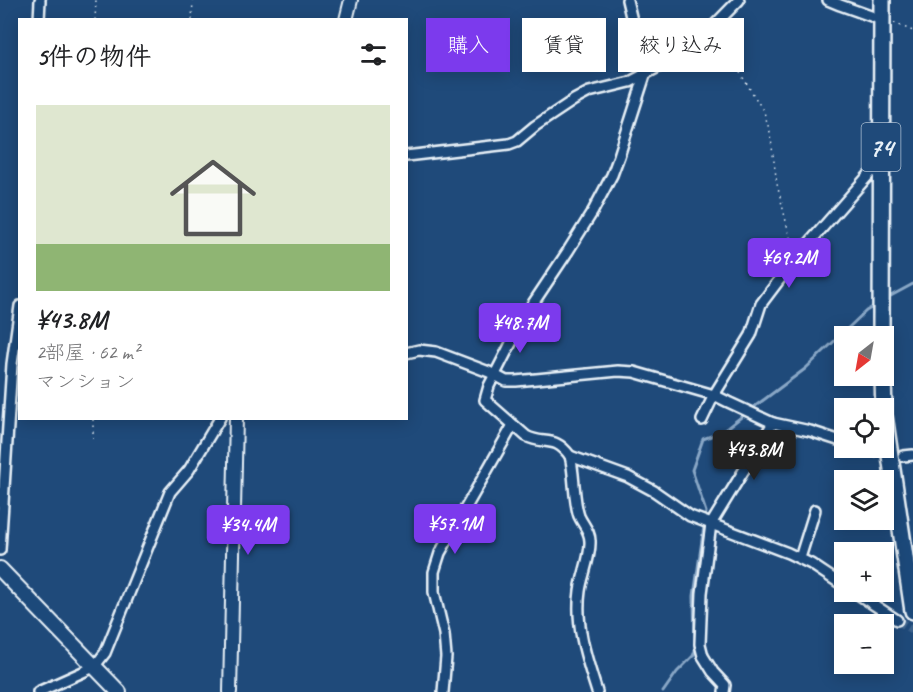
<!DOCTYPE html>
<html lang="ja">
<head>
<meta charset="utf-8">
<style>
  :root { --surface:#fff; --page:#f6f6f6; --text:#202124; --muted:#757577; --line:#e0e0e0; --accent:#7c3aed }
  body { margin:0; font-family:Caveat,"Klee One",sans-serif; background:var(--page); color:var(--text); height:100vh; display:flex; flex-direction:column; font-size:22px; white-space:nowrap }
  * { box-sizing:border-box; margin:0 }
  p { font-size:20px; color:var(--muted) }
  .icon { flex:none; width:33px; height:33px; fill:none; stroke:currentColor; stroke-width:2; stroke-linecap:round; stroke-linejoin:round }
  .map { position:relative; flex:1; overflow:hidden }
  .details { position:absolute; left:18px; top:18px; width:390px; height:402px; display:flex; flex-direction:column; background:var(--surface); border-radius:0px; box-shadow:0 3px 15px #0003 }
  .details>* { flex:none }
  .banner { position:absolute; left:426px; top:18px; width:396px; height:54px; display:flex; gap:12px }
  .needle { width:39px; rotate:211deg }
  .controls { position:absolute; left:834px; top:326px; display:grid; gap:12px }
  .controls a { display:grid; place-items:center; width:60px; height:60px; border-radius:0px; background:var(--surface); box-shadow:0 3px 15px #0003; font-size:30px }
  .price { position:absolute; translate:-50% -51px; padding:0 14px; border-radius:6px; background:var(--accent); color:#fff; font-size:20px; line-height:39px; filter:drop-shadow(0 2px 3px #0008) }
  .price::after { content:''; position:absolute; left:50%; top:36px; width:18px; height:14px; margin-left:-9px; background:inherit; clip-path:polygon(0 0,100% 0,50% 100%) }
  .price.selected { background:#222; color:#fff }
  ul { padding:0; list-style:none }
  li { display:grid; align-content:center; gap:12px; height:318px; padding:0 18px }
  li+li { border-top:2px solid var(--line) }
  li span { display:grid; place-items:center; height:186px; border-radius:0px; color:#555 }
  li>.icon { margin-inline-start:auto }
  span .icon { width:108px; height:108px; fill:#fffc; stroke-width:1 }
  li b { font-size:26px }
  h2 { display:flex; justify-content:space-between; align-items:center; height:72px; padding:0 18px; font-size:26px }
  .tag { padding:0 21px; border-radius:0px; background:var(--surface); box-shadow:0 3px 15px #0003; font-size:21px; line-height:54px }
  .tag.selected { background:var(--accent); color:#fff }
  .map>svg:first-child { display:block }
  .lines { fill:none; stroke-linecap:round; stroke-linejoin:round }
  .stream { stroke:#89a7c6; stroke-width:3 }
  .minor-tunnel { stroke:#3d638d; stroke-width:9; stroke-dasharray:9 4.5; stroke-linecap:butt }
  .minor-casing { stroke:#e8f1f8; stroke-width:14 }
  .tertiary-casing { stroke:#e8f1f8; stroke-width:16 }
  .secondary-casing { stroke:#e8f1f8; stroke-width:18 }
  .primary-casing { stroke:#e8f1f8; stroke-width:20 }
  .path { stroke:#e8f1f8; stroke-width:1.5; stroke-dasharray:1.5 4.5; stroke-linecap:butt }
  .minor { stroke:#1f4a7a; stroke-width:9 }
  .tertiary { stroke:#1f4a7a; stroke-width:12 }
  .secondary { stroke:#1f4a7a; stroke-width:14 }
  .primary { stroke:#1f4a7a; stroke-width:15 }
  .labels { text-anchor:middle; stroke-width:6; stroke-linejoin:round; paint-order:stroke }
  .shield { fill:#1f4a7a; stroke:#acbfd2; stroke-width:1.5 }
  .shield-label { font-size:27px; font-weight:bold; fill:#e8f1f8 }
</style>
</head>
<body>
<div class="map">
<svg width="913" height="692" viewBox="0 0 913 692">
  <rect width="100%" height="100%" fill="#1f4a7a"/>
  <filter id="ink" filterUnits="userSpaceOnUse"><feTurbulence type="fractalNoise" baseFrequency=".0167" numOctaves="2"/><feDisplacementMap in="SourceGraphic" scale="12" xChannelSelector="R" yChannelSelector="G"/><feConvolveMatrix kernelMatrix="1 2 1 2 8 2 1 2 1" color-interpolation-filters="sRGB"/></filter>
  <g filter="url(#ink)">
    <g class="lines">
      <g class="stream">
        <path d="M887,298L913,284"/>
        <path d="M750,410L805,369L866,311L876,305"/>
        <path d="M663,692L677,672L693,656L695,651L694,596L706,512L692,470L703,439L722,432L745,414"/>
      </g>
      <path class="minor-tunnel" d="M897,620L913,630"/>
      <defs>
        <g id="minor">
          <path d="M828,0L840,5L882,20"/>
          <path d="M39,20L40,0"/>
          <path d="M406,156L509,144L517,141L535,126L574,100L589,92L630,82L683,54L695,45L739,0"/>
          <path d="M406,353L419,350L436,352L489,372L506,381H516L618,371L634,372L714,395L728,402L773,423L810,431L844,442"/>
          <path d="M702,420L714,395L751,335L761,304L795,259L881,161"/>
          <path d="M860,447L873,451"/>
          <path d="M570,456L628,477L654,491L690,516L788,553L811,564L844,586"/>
          <path d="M903,456L913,455"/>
          <path d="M0,550L12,364L20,306"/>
          <path d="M800,558L815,510"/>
          <path d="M853,591L897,620"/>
          <path d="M38,692L94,667L105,653L170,492L189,470L220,418"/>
          <path d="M443,692L446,657L444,634L434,592V572L440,553L513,425"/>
          <path d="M597,692C587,660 575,626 580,591C582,576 591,556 590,541C590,531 583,525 579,516C573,499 575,474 570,456C554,434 544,446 526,436L485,400L489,386L526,314L568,251L593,211L612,175L619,156L645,75L627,0"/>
          <path d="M724,692L725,685L713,672L703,656L700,644L702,593L711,524L773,423"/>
        </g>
        <g id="tertiary">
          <path d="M346,20L351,0"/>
          <path d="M230,692L236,418"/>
        </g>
        <path id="secondary" d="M0,569L119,692"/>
        <g id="primary">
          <path d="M881,336L882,0"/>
          <path d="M883,375L884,415L913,611"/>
        </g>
      </defs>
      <use href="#minor" class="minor-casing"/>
      <use href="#tertiary" class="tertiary-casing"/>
      <use href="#secondary" class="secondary-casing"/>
      <use href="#primary" class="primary-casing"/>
      <g class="path">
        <path d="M95,20L96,0"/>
        <path d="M192,20L193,0"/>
        <path d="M894,23L913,31"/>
        <path d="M711,42L739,71L764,112L770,132L777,184L792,246"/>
        <path d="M93,439V418"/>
      </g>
      <use href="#minor" class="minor"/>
      <use href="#tertiary" class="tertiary"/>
      <use href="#secondary" class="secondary"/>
      <use href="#primary" class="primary"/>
    </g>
  </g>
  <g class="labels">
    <rect class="shield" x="861.5" y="123" width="39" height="48" rx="4.5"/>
    <g class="shield-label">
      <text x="881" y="156">74</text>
    </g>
  </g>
</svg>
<div class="controls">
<a><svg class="needle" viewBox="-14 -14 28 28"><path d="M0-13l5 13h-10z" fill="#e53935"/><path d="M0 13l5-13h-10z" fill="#757577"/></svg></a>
<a><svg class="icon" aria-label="locate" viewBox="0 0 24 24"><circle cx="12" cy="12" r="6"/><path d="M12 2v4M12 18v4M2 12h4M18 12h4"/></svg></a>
<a><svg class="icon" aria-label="layers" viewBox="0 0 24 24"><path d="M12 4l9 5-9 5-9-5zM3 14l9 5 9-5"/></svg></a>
<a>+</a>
<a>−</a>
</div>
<b class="price" style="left:789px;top:289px">¥69.2M</b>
<b class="price" style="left:520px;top:354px">¥48.7M</b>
<b class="price selected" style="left:754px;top:481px">¥43.8M</b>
<b class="price" style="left:455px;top:555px">¥57.1M</b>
<b class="price" style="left:248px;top:556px">¥34.4M</b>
<div class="banner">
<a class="tag selected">購入</a>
<a class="tag">賃貸</a>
<a class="tag">絞り込み</a>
</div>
<section class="details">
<h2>5件の物件<svg class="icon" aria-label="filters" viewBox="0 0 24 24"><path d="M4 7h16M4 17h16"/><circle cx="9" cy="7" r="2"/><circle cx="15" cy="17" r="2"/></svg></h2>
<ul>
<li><span style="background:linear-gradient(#dfe7d0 75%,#8fb573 0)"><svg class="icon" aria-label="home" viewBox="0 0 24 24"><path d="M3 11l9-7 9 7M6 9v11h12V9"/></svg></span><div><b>¥43.8M</b><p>2部屋 · 62 m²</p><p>マンション</p></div></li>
</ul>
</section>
</div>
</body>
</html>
